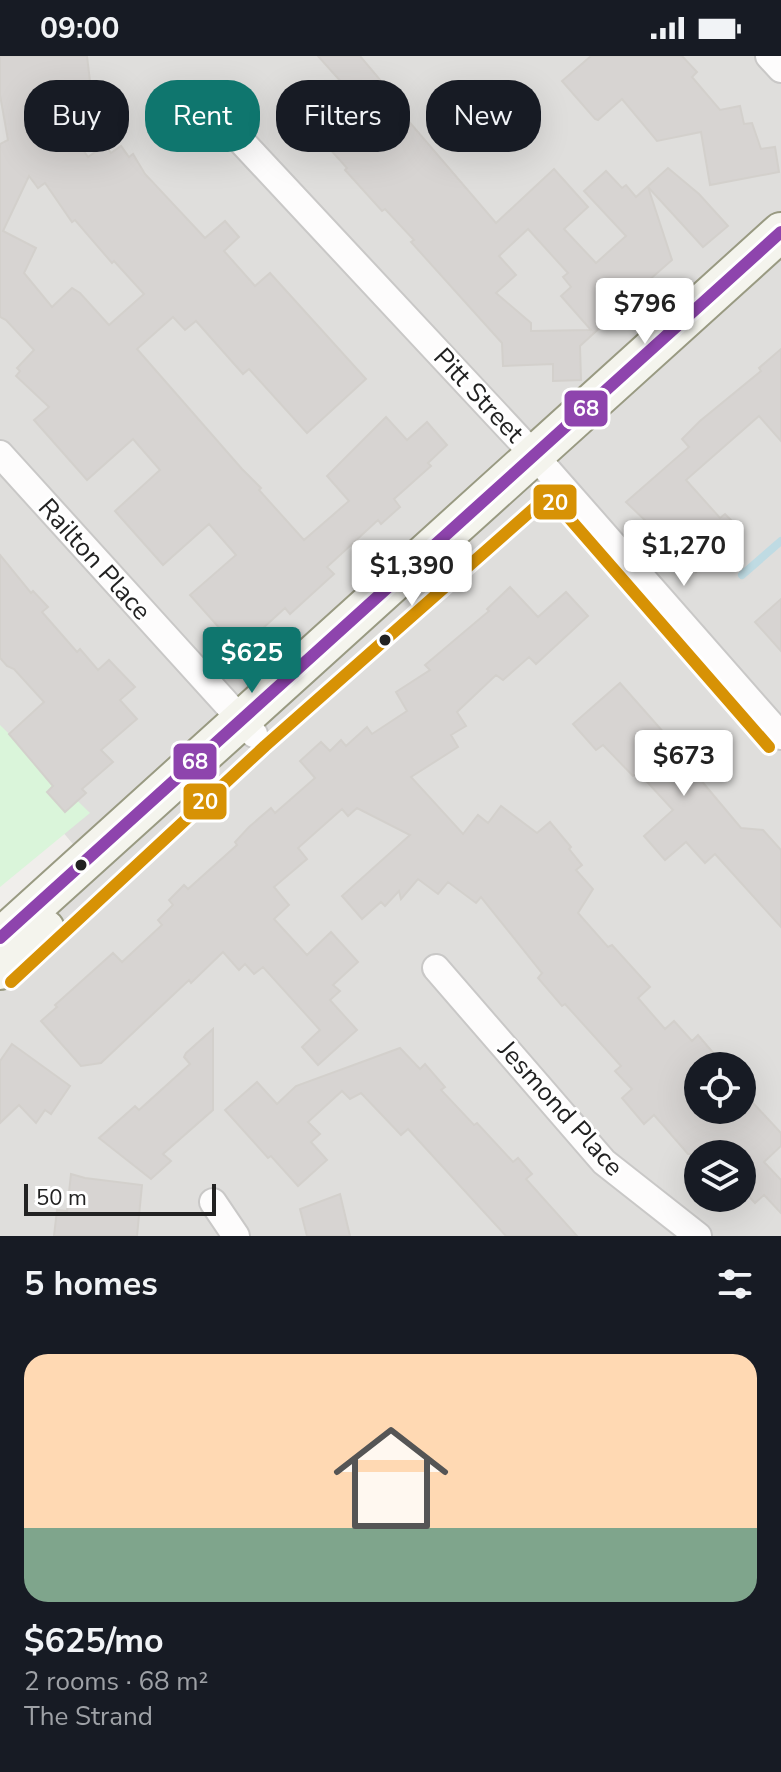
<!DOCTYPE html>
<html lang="en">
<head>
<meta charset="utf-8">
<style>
  :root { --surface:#171b24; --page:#242831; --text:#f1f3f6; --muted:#9ea1a6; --accent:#0f766e }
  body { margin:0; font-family:"Nunito Sans",sans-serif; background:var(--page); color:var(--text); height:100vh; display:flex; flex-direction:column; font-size:30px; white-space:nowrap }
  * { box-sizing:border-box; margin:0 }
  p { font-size:26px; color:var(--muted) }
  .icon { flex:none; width:44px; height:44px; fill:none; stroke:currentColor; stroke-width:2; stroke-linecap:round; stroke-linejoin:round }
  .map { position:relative; height:1180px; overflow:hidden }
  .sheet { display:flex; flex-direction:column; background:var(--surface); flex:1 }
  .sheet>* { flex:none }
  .top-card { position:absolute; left:24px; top:24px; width:734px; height:72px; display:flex; gap:16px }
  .fabs { position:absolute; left:684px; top:996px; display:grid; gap:16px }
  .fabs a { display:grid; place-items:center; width:72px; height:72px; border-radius:50%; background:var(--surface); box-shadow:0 8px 32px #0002; font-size:40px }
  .scale { position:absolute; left:24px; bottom:20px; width:192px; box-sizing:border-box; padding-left:8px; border:4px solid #222; border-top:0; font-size:22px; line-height:28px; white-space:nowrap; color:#222; -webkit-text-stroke:6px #fff; paint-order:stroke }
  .price { position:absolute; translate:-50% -68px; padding:0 18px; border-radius:8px; background:#fff; color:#222; font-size:26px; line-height:52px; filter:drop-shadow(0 2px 4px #0008) }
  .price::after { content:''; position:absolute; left:50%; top:48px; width:24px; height:18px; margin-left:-12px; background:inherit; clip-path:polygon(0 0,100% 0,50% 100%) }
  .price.current { background:var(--accent); color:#fff }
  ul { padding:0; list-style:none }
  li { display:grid; align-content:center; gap:16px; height:424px; padding:0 24px }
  li span { display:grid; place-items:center; height:248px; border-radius:24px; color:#555 }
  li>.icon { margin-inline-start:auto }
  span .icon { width:144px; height:144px; fill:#fffc; stroke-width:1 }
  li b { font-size:34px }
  h2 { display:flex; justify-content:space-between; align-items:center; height:96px; padding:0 24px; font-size:34px }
  .chip { padding:0 28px; border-radius:32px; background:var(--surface); box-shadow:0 8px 32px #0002; font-size:28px; line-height:72px }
  .chip.current { background:var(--accent); color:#fff }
  .status { display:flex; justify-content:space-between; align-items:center; height:56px; padding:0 40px; background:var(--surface); direction:ltr }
  .status svg { height:22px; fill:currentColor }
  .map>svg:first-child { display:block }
  .residential { fill:#dfdedc; fill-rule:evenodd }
  .park { fill:#daf5da }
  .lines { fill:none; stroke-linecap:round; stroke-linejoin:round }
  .stream { stroke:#bfdbe3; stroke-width:8 }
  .building { fill:#d7d4d2; stroke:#d3d0cc; stroke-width:2; fill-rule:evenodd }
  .street-casing { stroke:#c9c8c7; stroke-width:30 }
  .secondary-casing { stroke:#999a82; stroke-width:42 }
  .street { stroke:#fdfcfc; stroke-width:26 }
  .secondary { stroke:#f4f4ed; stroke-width:38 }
  .bus-1-casing { stroke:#fff; stroke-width:18 }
  .bus-2-casing { stroke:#fff; stroke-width:18 }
  .bus-1 { stroke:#8e44ad; stroke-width:12 }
  .bus-2 { stroke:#d79205; stroke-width:12 }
  .bus-dot { fill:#222; stroke:#fff; stroke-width:3 }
  .labels { text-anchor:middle; stroke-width:6; stroke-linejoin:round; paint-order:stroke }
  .street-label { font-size:26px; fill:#222; stroke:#fff }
  .line-badge { stroke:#fff; stroke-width:3 }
  .badge-label { font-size:22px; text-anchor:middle; font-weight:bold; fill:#fff }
</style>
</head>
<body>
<div class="status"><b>09:00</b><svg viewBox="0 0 49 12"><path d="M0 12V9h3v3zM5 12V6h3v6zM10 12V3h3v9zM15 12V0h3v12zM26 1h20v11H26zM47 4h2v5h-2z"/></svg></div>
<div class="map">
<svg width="781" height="1180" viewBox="0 0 781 1180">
  <rect width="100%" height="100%" fill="#f0eeeb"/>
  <path class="residential" d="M0,0H781V1180H0V869L78,794L0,702ZM698,1010H742V1054H698ZM698,1098H742V1142H698Z"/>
  <path class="park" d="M0,669L90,757L0,831Z"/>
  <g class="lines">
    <path class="stream" d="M742,519L781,485"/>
  </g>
  <g class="building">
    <path d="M0,0H87L91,34L83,40L85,55L61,62L88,101L105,89L111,97L121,90L129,101L133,98L145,118L205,182L225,165L239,181L224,195L255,230L270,217L366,323L307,377L249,313L243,318L196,265L185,274L173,261L137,293L242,413L261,432L259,434L304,484L349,445L327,420L386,361L407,384L427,366L447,389L428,407L431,410L394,443L400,451L381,468L378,464L327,511L334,518L290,558L285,552L239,594L190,539L236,499L209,468L163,509L115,455L160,414L133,383L87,424L34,364L49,351L16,320L20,315L17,312L34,294L6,264L0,261V88L8,84L0,39ZM29,120L38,132L45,127L72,166L75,164L112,207L114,205L144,238L109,269L80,237L72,232L52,251L24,217L36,192L3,175Z"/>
    <path d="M318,0H360L403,51L399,54L496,167L554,113L588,151L564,173L596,207L626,180L584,135L606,115L622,132L626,129L636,141L668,112L699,138L728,170L703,191L648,131L672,204L632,239L644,252L626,268L616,257L580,290L581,324L553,325V308L503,310L502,287L411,186L414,184L385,153L382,155L345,114L347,112L319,81L329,72L313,55L343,28ZM528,173L568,217L563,221L571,231L561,240L591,274L531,275V267L496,237L516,219L499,200Z"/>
    <path d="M591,0H682L697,16L692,21L720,54L740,50L744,68L752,67L761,93L775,91L779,116L710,129L701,76L657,85L622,43L598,64L595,63L562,25Z"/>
    <path d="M781,293V385L759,360L686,424L720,462L725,458L742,475L696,516L657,471L654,473L626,446L689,391L682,383L700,365L761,315L759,312Z"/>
    <path d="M0,499L31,537L33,535L48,551L42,556L77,596L80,593L98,614L109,604L135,631L120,644L137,663L101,694L113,706L82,733L86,737L65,756L47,736L53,730L9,678L44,646L14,613L7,610L0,602Z"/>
    <path d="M510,531L538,561L566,536L588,560L536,608L529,601L503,624L496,619L457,656L466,670L451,679L458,691L411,721L463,778L478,759L488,767L501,750L537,777L550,766L571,791L569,793L582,809L576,814L593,833L578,857L608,891L612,889L650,931L638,942L665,973L674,965L692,985L698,979L715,999L703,1010H698V1054H742V1035L781,1077V1090L764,1106L781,1124V1157L764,1139L755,1147L742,1133V1098H688L654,1059L644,1068L622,1042L632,1033L615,1015L621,1010L565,948L562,950L538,922L542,917L481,841L476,847L448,826L438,838L418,823L401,843L399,835L385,850L381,846L362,863L342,840L410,779L357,752L348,760L342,753L298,792L307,803L274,831L289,849L274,863L307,899L331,876L358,906L333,929L340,935L330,944L357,974L318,1009L302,991L320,974L263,911L254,918L245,908L239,914L223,896L191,927L189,924L101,1007L81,1010L41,965L57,951L55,949L113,897L122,906L162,869L158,864L173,849L169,844L184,829L188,833L237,789L235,786L249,771L271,752L275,757L315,722L300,705L321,686L330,695L341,684L346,690L367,671L372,678L407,655L396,636L430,614L425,609L489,555L487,553Z"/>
    <path d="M781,543V595L755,566Z"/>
    <path d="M620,627L680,695L686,689L704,707L694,716L741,772L763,774L781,794V871L715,798L705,807L686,786L665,804L644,780L673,754L638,716L633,720L603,689L596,694L573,668Z"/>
    <path d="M213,973V1054L163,1098L171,1105L151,1123L99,1082L135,1050L139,1054L190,1008L184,1001L186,997Z"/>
    <path d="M12,988L70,1030L51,1058L45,1054L36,1067L19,1049L0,1067V1005Z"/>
    <path d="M400,992L420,1013L425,1008L445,1031L441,1034L474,1069L477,1067L513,1106L518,1102L532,1118L526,1123L577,1180H506L408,1073L401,1079L361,1037L350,1043L342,1035L308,1066L320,1078L311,1086L327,1104L298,1130L271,1100L268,1102L225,1054L257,1026L277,1048L296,1030Z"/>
    <path d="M71,1118L85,1122L142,1129L137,1180H54L57,1154L67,1155Z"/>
    <path d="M340,1138L350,1180H307L300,1153Z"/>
  </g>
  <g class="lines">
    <defs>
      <g id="street">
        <path d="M769,0L781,13"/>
        <path d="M201,42L536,401L781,680"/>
        <path d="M0,398L254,678"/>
        <path d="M436,912L604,1106L698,1180"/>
        <path d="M213,1146L236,1180"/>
      </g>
      <g id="secondary">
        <path d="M0,882C259,645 522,413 781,176"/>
        <path d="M0,914L45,873"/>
      </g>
    </defs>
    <use href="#street" class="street-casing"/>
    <use href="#secondary" class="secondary-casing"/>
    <use href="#street" class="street"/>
    <use href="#secondary" class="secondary"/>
    <defs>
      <path id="bus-1" d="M0,882L781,176"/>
      <path id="bus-2" d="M11,926L265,690L549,439L769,691"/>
    </defs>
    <use href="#bus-1" class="bus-1-casing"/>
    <use href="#bus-2" class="bus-2-casing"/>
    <use href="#bus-1" class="bus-1"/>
    <use href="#bus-2" class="bus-2"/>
  </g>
  <g class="bus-dot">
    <circle cx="385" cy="584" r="7"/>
    <circle cx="81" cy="809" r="7"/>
  </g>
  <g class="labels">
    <g class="street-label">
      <text transform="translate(479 339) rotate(47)" y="9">Pitt Street</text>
      <text transform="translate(95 503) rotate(48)" y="9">Railton Place</text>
      <text transform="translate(561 1052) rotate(48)" y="9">Jesmond Place</text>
    </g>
  </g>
  <g class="line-badge">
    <rect x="563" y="333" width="46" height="39" rx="8" fill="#8e44ad"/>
    <rect x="532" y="427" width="46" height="38" rx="8" fill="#d79205"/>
    <rect x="172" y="686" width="46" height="39" rx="8" fill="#8e44ad"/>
    <rect x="182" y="726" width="46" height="39" rx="8" fill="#d79205"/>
  </g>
  <g class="badge-label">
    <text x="586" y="360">68</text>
    <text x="555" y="454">20</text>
    <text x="195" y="713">68</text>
    <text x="205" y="753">20</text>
  </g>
</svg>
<div class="fabs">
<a><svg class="icon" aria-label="locate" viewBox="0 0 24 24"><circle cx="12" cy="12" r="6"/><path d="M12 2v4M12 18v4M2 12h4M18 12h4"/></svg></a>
<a><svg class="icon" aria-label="layers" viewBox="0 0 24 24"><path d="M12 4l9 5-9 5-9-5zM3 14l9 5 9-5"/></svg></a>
</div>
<div class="scale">50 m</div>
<b class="price" style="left:645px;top:290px">$796</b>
<b class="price" style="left:684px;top:532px">$1,270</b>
<b class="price" style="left:412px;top:552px">$1,390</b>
<b class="price current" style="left:252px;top:639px">$625</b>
<b class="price" style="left:684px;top:742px">$673</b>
<div class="top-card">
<a class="chip">Buy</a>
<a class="chip current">Rent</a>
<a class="chip">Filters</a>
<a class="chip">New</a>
</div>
</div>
<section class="sheet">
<h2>5 homes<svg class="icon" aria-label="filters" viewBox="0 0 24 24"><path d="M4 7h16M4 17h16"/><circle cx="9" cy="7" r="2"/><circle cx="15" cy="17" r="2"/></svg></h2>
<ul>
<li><span style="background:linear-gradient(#ffd9b3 70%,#7fa58c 0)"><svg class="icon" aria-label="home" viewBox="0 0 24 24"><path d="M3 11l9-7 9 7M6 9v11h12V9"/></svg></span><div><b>$625/mo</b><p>2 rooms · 68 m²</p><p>The Strand</p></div></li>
</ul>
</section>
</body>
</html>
